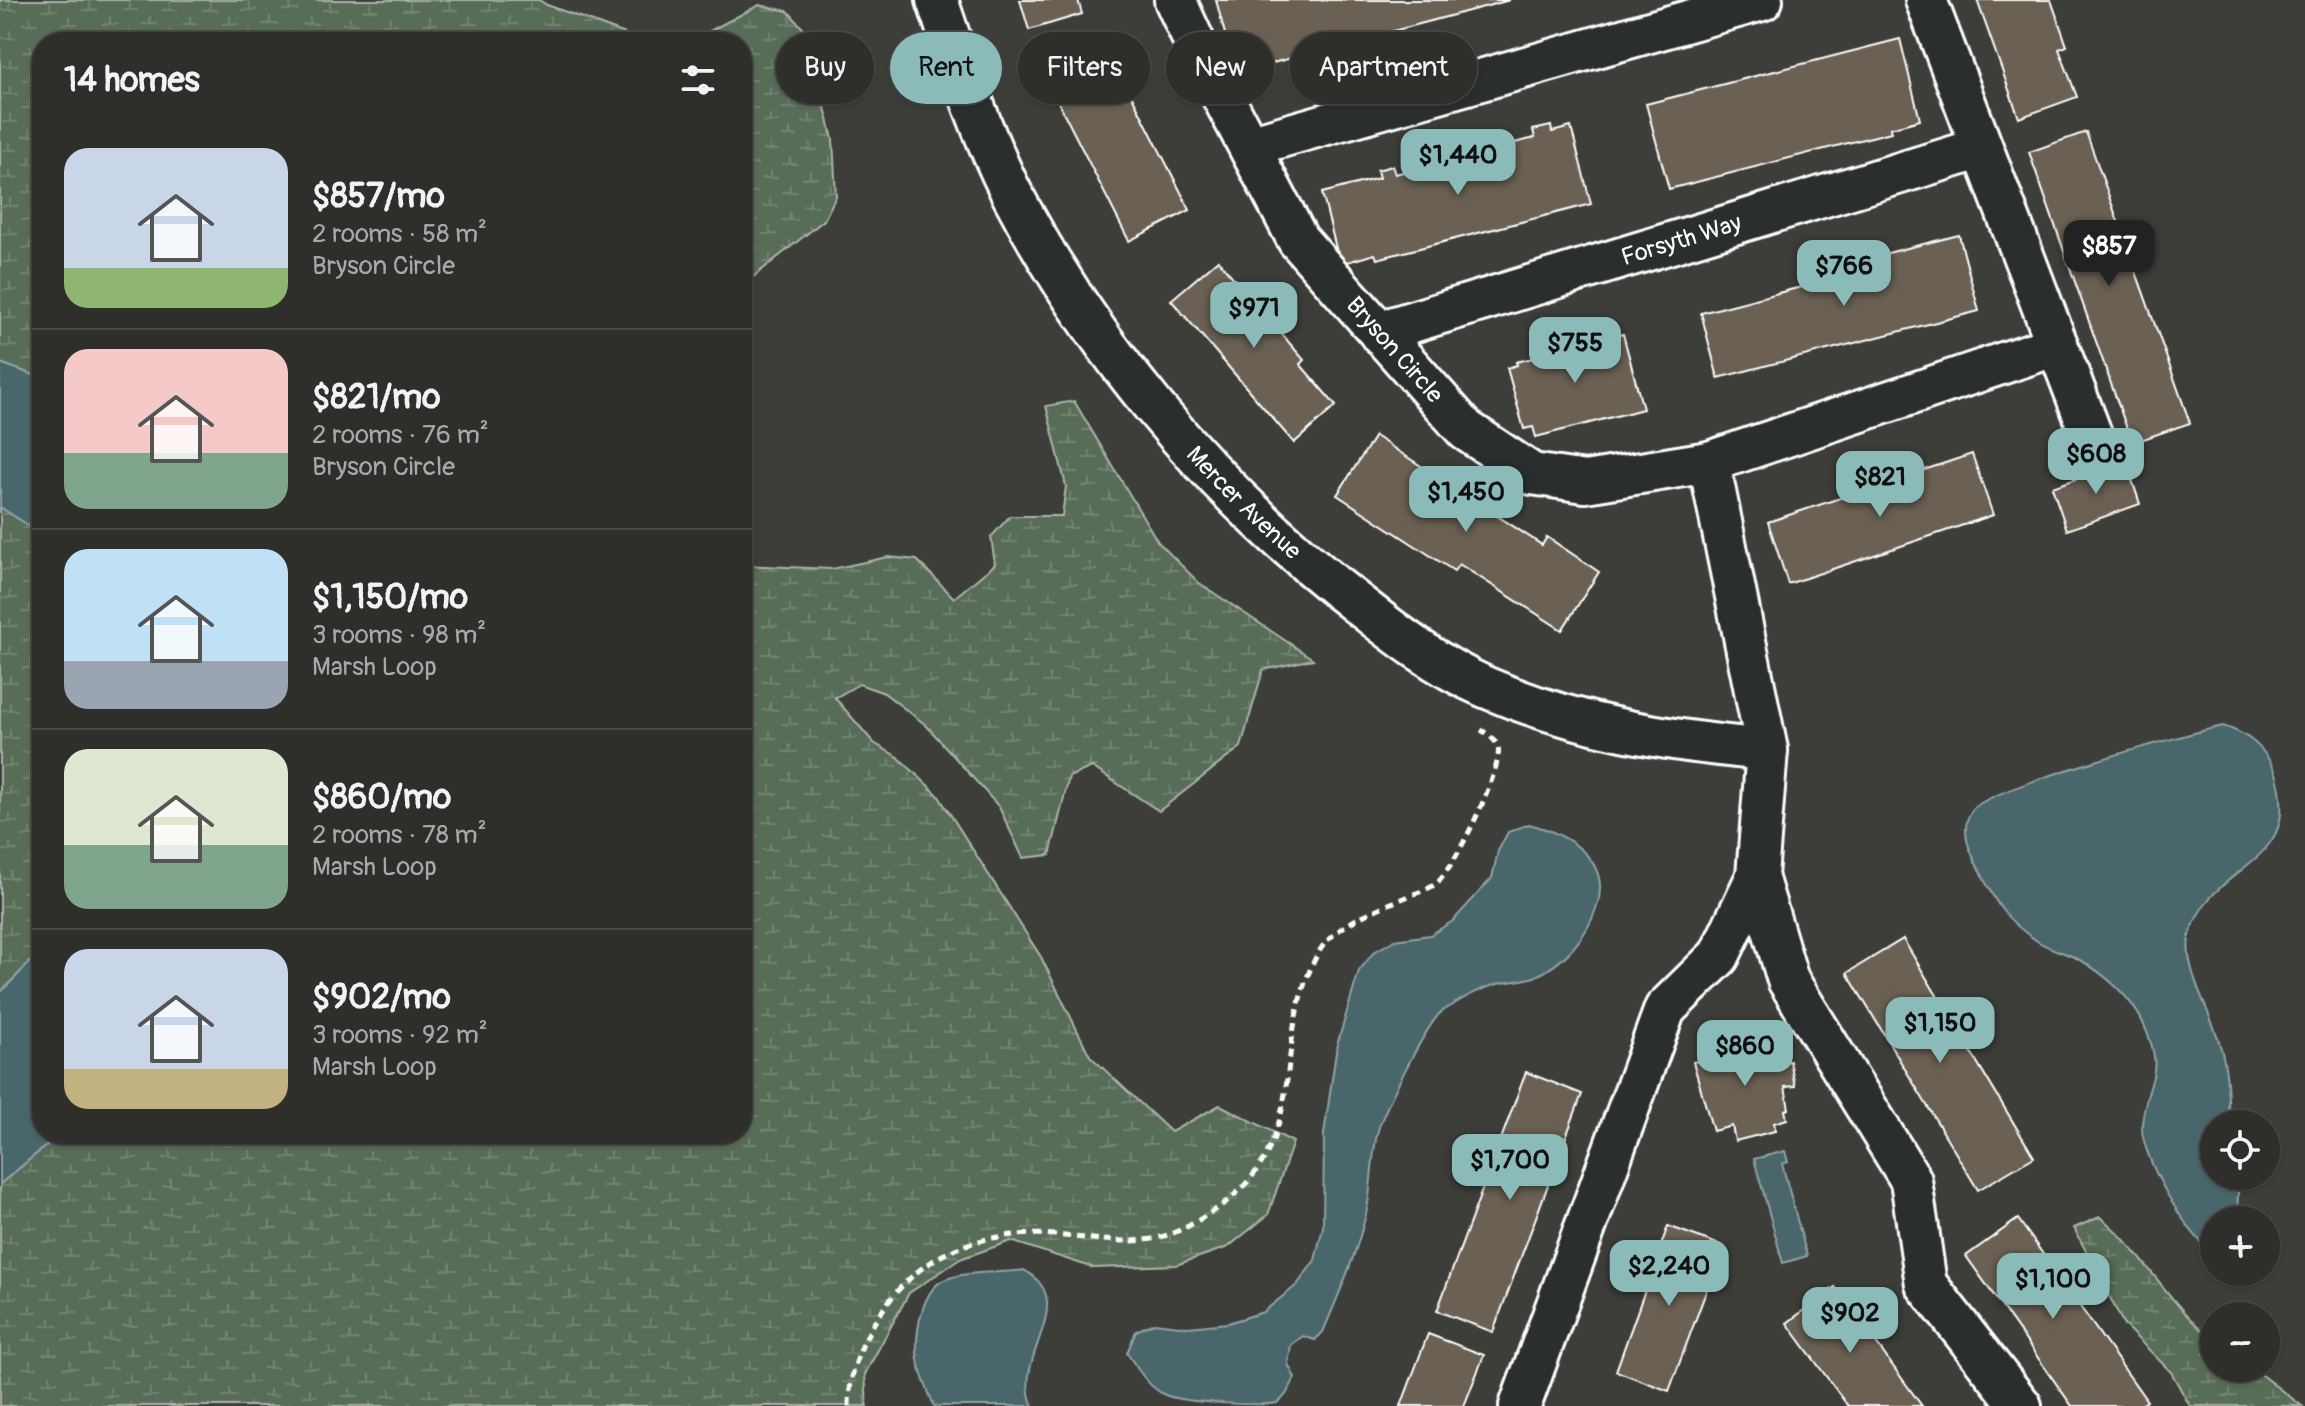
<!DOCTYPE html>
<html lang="en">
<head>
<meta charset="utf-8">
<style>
  :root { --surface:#2e2e2b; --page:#363633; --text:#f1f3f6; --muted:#a7a8a9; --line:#494a47; --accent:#8bbbb9 }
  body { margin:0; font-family:Pangolin,sans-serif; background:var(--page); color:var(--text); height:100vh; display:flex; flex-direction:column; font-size:30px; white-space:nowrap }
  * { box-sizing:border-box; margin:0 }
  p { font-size:26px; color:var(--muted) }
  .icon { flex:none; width:44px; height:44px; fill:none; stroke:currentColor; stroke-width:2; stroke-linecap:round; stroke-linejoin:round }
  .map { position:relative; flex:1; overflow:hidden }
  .panel { position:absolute; left:32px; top:32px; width:720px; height:1112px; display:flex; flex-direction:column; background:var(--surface); border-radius:32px; box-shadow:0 2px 6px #0004,0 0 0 2px var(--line) }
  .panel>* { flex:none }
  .hud { position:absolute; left:776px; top:32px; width:760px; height:72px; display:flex; gap:16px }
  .fabs { position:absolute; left:2200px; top:1110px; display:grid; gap:16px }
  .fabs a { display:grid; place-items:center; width:80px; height:80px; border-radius:50%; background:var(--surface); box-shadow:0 2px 6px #0004,0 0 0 2px var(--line); font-size:40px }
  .price { position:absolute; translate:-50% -68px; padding:0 18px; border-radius:16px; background:var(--accent); color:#111; font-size:26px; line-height:52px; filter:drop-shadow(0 2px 4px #0008) }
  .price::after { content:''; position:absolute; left:50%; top:48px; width:24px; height:18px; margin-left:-12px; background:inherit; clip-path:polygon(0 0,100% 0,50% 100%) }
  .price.active { background:#222; color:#fff }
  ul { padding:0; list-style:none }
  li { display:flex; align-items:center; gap:24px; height:200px; padding:0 32px }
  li+li { border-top:2px solid var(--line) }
  li span { display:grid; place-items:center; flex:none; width:224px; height:160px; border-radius:24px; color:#555 }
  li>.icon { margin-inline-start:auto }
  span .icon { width:96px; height:96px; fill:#fffc; stroke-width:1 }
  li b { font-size:34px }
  h2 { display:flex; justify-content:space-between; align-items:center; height:96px; padding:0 32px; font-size:34px }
  .chip { padding:0 28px; border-radius:36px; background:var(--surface); box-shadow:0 2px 6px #0004,0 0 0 2px var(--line); font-size:28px; line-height:72px }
  .chip.active { background:var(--accent); color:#111 }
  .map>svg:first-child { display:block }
  .wetland { fill:url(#wetland-marsh); stroke:#acb6ac; stroke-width:2 }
  .water { fill:#48666b; stroke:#91a3a6; stroke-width:2 }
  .building { fill:#6a6152; stroke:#fff; stroke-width:2 }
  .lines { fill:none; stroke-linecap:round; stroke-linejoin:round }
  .minor-casing { stroke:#fff; stroke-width:46 }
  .path { stroke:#fff; stroke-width:5; stroke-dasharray:8 6; stroke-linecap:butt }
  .minor { stroke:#2a2d2e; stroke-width:40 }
  .labels { text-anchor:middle; stroke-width:8; stroke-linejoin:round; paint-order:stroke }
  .street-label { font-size:24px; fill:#fff; stroke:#2a2d2e }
</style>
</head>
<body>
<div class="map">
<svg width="2305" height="1406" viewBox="0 0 2305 1406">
  <defs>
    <pattern id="wetland-marsh" width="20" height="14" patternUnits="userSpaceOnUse" patternTransform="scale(2)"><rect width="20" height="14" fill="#586d58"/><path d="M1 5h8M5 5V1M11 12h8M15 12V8" fill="none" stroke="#718371"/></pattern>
  </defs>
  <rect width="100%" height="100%" fill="#3d3d39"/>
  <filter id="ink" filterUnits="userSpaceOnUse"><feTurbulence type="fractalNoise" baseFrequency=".0125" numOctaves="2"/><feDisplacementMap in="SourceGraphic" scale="16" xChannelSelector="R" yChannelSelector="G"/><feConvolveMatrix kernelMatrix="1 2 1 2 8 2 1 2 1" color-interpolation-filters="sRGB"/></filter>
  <g filter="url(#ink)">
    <g class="wetland">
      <path d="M0,0H539L547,5L647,42H42V378L0,363Z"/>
      <path d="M759,5L788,11L806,32L833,139L836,196L824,220L742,286V42H658L706,33Z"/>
      <path d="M1074,401L1158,542L1199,583L1313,659L1263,670L1241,747L1159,811L1092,767L1069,777L1050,855L1023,858L999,807L926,725L884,693L859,684L835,698L874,743L898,757L938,795L1041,957L1090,1056L1171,1132L1220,1105L1293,1142L1268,1215L1228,1247L1176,1265L1094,1268L1011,1241L960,1259L909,1293L865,1374L867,1406H0V1184L60,1134H742V565L832,569L888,557L917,560L954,598L995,564L991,537L1010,516H1062L1066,486L1046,406Z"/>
      <path d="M0,507L42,534V950L0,993Z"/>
      <path d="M2100,1217C2144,1252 2169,1306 2214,1340V1368H2252L2302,1406H2190L2171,1372L2124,1325L2074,1228Z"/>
    </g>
    <g class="water">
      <path d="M0,363L42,378V534L0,507Z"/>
      <path d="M2223,726C2249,734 2265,748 2276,773C2305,869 2212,859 2190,934C2181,965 2212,1014 2220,1045C2228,1071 2228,1097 2229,1124H2214V1176H2235L2238,1193L2237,1220H2214V1253C2188,1238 2139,1154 2142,1124C2146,1078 2167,1076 2144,1025C2132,997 2103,972 2076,958C2064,952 2049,949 2037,941C2006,920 1997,906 1981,873C1971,854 1958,830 1972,810C1988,788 2186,734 2223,726Z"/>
      <path d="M1529,824C1568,834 1612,860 1597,906C1587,937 1564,964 1534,977C1523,981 1510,981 1498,984C1485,987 1471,994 1459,1001C1453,1005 1444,1008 1439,1014C1422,1034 1388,1102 1379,1127C1370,1156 1373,1189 1365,1218C1355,1258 1339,1294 1323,1332L1315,1340L1303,1336L1291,1345L1288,1364L1295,1378C1290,1387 1286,1398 1277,1403C1263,1406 1182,1403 1165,1395C1148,1387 1137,1368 1127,1353L1136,1331L1154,1323L1188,1327L1228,1323L1263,1312L1297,1285L1315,1260L1323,1227L1324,1134L1337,1045L1359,971L1374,952L1395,940L1430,935L1453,921L1492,878L1498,851L1508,832Z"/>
      <path d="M42,950V1134H60L0,1184V993Z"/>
      <path d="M1785,1151L1788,1162L1782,1164L1807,1256L1783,1263L1754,1159Z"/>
      <path d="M1024,1270C1082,1303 1010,1357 1033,1406H934C928,1390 918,1370 917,1352C916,1331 922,1290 944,1280C968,1270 999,1274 1024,1270Z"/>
    </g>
    <g class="building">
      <path d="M1020,0H1078L1082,14L1029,30Z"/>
      <path d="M1216,0H1510L1269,64L1268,60L1234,68Z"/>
      <path d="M1977,0H2051L2067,46L2059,49L2077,97L2019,118Z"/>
      <path d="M1900,39L1920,120L1890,128L1891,132L1669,189L1646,104Z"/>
      <path d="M1114,61L1190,210L1129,241L1053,92Z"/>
      <path d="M1551,126L1552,132L1571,127L1591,204L1377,259L1375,254L1340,264L1322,193L1379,178L1377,170L1392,166L1395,174L1431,165L1429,158L1446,154L1447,160L1483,151L1481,144L1496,140L1498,147L1535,138L1533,130Z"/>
      <path d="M2086,132L2190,423L2132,443L2029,152Z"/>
      <path d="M1959,235L1979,311L1718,378L1701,313L1867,270L1864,259Z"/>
      <path d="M1218,260L1304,360L1300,364L1336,406L1294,443L1171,300Z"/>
      <path d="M1604,332L1606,338L1623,334L1643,409L1536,437L1533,427L1524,429L1507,368L1517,365L1516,362L1537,357L1535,349L1552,344L1554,351L1589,342L1587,336Z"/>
      <path d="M1375,436L1542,545L1547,537L1599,572L1562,630L1459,564L1454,571L1337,495Z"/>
      <path d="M1972,454L1993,515L1788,584L1768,522Z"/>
      <path d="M2126,462L2140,504L2067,530L2052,487Z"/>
      <path d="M1903,939L2034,1157L1978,1190L1847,973Z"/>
      <path d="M1752,1038L1754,1046L1772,1042L1777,1064L1790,1061L1795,1086L1785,1087L1789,1109L1785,1110L1787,1119L1774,1123L1775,1131L1735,1141L1732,1126L1713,1131L1693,1062L1714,1057L1712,1048Z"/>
      <path d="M1526,1072L1582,1094L1493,1332L1437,1311Z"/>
      <path d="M2018,1219L2147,1401L2140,1406H2072L1966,1256Z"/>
      <path d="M1668,1226L1723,1246L1669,1391L1616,1371Z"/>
      <path d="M1835,1287L1922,1406H1848L1787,1323Z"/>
      <path d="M1428,1334L1484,1355L1464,1406H1401Z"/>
    </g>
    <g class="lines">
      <defs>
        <g id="minor">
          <path id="s1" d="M937,0C959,65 980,130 1011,192C1091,345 1205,482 1340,590C1385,625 1432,664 1485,687C1578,727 1668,741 1767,750"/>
          <path id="s2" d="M1175,0L1197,48L1298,240L1466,430L1532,474L1585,482L1709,462L2057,345"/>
          <path d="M1926,0L2096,447"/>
          <path d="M1249,146L1762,0"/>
          <path id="s3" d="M1379,332L1982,148"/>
          <path d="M1709,462L1767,750L1757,876"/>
          <path d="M1520,1406L1665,1009L1719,956L1757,876L1788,980L1911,1180L1926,1284L2021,1406"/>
        </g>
      </defs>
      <use href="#minor" class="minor-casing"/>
      <g class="path">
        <path d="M909,50L917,70"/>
        <path d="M849,1406C849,1371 863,1338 882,1311C923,1250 984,1230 1055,1235C1090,1238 1123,1245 1157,1238C1180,1233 1203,1218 1222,1205C1305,1144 1276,1061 1306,980C1312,965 1318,949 1330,938C1350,919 1379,908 1404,898C1415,893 1428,890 1437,883C1454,869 1504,767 1498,747C1495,739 1488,734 1481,730"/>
      </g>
      <use href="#minor" class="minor"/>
    </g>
  </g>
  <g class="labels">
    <g class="street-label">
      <text dy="8" stroke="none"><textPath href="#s3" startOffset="316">Forsyth Way</textPath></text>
      <text dy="8" stroke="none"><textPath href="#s2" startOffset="416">Bryson Circle</textPath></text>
      <text dy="8" stroke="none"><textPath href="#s1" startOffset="596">Mercer Avenue</textPath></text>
    </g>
  </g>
</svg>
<div class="fabs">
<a><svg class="icon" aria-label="locate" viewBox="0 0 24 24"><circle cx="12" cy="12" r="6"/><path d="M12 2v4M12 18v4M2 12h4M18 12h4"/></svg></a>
<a>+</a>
<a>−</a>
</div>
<b class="price" style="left:1458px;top:197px">$1,440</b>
<b class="price active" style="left:2109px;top:288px">$857</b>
<b class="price" style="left:1844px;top:308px">$766</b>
<b class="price" style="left:1254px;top:350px">$971</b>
<b class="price" style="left:1575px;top:385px">$755</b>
<b class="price" style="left:2096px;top:496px">$608</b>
<b class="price" style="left:1880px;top:519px">$821</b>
<b class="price" style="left:1466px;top:534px">$1,450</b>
<b class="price" style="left:1940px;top:1065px">$1,150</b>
<b class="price" style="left:1745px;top:1088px">$860</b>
<b class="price" style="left:1510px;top:1202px">$1,700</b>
<b class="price" style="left:1669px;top:1308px">$2,240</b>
<b class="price" style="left:2053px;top:1321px">$1,100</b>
<b class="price" style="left:1850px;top:1355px">$902</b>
<div class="hud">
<a class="chip">Buy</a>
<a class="chip active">Rent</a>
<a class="chip">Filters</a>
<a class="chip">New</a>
<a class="chip">Apartment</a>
</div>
<section class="panel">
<h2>14 homes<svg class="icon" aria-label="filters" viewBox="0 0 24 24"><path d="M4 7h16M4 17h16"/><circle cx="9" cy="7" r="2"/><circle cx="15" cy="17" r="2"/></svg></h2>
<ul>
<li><span style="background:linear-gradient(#c9d6e8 75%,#8fb573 0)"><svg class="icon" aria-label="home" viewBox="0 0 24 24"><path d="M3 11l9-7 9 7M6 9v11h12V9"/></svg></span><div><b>$857/mo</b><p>2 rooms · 58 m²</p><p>Bryson Circle</p></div></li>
<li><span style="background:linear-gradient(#f6c9c9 65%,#7fa58c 0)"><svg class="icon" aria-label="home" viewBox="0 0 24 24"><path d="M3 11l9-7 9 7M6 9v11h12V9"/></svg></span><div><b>$821/mo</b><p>2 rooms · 76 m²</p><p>Bryson Circle</p></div></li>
<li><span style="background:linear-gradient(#bfe0f5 70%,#9aa5b1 0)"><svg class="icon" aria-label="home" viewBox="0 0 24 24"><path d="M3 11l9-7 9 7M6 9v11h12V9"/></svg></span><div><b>$1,150/mo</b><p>3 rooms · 98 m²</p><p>Marsh Loop</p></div></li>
<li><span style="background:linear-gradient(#dfe7d0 60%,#7fa58c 0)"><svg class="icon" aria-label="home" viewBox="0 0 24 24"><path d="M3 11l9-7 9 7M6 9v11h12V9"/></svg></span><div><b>$860/mo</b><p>2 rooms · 78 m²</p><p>Marsh Loop</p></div></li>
<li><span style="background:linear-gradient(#c9d6e8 75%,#c2b280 0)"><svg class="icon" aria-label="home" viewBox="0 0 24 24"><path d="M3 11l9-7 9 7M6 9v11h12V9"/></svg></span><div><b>$902/mo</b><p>3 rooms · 92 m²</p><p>Marsh Loop</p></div></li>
</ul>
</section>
</div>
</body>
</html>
